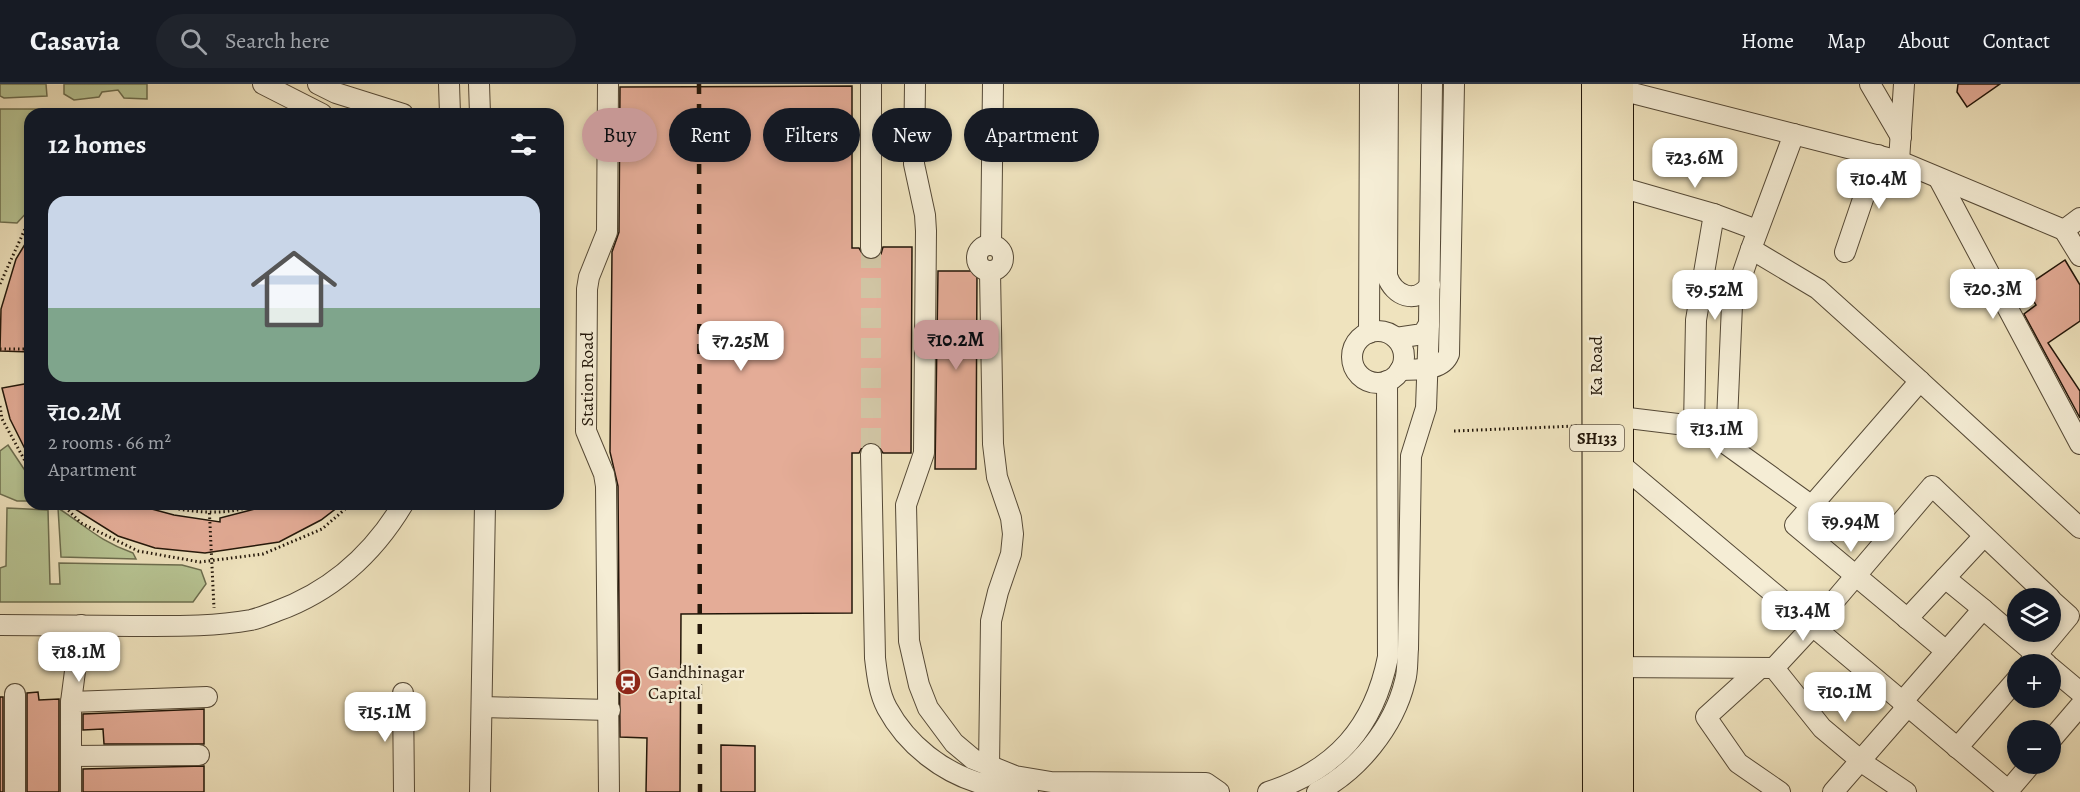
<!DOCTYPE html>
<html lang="en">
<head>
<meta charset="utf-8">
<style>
  :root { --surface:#171b24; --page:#20242c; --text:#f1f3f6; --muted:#9ea1a6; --line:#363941; --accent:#c59692 }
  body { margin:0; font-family:Alegreya,serif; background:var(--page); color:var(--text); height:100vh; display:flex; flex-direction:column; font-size:22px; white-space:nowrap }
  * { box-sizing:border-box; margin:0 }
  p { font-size:20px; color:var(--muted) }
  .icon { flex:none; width:33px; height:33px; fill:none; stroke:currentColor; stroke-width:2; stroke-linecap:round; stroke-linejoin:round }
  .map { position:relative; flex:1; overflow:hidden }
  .drawer { position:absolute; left:24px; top:24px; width:540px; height:402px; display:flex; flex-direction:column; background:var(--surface); border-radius:18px; box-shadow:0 3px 9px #0003 }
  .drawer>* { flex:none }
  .top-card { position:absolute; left:582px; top:24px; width:570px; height:54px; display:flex; gap:12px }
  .tools { position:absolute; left:2007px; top:504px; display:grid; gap:12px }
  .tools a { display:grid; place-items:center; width:54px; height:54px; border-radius:50%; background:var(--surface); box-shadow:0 3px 9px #0003; font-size:30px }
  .price { position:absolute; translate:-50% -51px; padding:0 14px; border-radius:12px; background:#fff; color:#222; font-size:20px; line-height:39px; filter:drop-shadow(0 2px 3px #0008) }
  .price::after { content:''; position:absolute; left:50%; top:36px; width:18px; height:14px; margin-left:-9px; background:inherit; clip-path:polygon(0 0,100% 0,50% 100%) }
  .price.current { background:var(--accent); color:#111 }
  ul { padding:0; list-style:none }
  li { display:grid; align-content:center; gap:12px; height:318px; padding:0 24px }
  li+li { border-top:2px solid var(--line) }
  li span { display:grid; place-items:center; height:186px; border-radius:18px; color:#555 }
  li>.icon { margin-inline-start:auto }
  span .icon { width:108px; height:108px; fill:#fffc; stroke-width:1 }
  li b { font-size:26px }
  h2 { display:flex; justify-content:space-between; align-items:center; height:72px; padding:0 24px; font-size:26px }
  .chip { padding:0 21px; border-radius:27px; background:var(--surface); box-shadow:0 3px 9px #0003; font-size:21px; line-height:54px }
  .chip.current { background:var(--accent); color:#111 }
  header { display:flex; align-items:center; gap:36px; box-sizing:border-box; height:84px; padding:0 30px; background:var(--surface); border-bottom:2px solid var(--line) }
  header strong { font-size:28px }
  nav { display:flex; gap:33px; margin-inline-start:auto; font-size:21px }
  .search { width:420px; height:54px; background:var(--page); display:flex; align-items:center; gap:15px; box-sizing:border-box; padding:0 21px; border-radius:33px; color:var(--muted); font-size:22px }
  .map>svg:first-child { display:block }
  .green { fill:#b7c493; stroke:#6c6d4e; stroke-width:1.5 }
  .building { fill:#e4ac97; stroke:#221609; stroke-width:1.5 }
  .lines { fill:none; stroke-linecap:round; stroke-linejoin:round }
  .minor-tunnel { stroke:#d0c4a3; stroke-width:20; stroke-dasharray:20 10; stroke-linecap:butt }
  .minor-casing { stroke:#554936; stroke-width:22 }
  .major-casing { stroke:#221609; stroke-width:28 }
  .path { stroke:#221609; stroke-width:3; stroke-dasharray:1.5 3; stroke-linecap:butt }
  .minor { stroke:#f5edd5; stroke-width:20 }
  .major { stroke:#efe3be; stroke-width:26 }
  .rail { stroke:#221609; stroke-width:4.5; stroke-dasharray:10 10; stroke-linecap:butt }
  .labels { text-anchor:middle; stroke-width:5; stroke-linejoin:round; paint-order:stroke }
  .shield { fill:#f5edd5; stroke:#615646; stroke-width:1.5 }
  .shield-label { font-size:16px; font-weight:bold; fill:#221609 }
  .street-label { font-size:18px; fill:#221609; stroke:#f5edd5 }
  .poi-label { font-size:18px; fill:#221609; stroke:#f5edd5; text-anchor:start }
</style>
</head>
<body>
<header>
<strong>Casavia</strong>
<div class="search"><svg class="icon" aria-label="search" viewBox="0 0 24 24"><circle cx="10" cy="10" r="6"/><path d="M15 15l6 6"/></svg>Search here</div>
<nav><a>Home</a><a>Map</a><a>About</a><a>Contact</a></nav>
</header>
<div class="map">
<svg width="2080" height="708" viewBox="0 0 2080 708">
  <rect width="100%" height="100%" fill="#efe3be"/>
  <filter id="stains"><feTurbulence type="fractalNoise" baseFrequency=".00333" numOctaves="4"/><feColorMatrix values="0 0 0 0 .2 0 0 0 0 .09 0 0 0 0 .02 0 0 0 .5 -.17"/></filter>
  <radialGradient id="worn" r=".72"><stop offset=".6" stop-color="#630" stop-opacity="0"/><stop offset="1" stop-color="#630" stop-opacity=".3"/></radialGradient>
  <g class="green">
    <path d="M0,0H46L47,12L4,14L0,12Z"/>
    <path d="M64,0H147V15L124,14L118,6L102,8L99,13L74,16L64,10Z"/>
    <path d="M0,25H47V30H30V125L17,139L0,138Z"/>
    <path d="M8,361L30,394V417H17L0,410V367Z"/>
    <path d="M7,424L48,426L50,500H60L59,479L182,481L201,486L206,500L193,518H0V484L6,482Z"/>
    <path d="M58,424C86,442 99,457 133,469L136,475L61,473Z"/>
  </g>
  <g class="building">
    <path d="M1958,0H2000L1967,23L1957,8Z"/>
    <path d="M852,2V164H859L865,174L872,176L881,170L883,163H912L911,369H883L877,360L871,358L864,360L859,369H852V529L681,530L680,708H646L647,654L620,653L618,402L610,368L612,168L619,148L620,3Z"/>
    <path d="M30,152V268L0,267L1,225L16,175Z"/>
    <path d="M2065,176L2080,201V237L2048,259L2080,307V334L2024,230L2036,221L2025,203Z"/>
    <path d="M938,187H977L976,385H935Z"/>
    <path d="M30,299V375L10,335L2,304Z"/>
    <path d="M67,420H133L174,431L220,438V434L274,420H342L321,436L279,458L205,469L155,464L118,452Z"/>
    <path d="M38,608L39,616L59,615V708H27V609Z"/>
    <rect x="0" y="613" width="3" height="95"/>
    <path d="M204,625V660H104L103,645L83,646V630Z"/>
    <path d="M721,661L755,662V708H721Z"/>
    <path d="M204,682V708H83V685Z"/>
  </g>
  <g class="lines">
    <path class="minor-tunnel" d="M871,164V370"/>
    <defs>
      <g id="minor">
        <path d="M263,0L322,30"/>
        <path d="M318,0L336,9L403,30"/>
        <path d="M449,0L450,30"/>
        <path d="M479,0L480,30"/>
        <path d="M608,0L607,148L589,193L587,205L586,347L604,390L606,402L609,708"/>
        <path d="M915,0L914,80L925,131L926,147L924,369L906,421L909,557L919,601L928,624L954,659L973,675L1015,692L1051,698L1206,699L1219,708"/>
        <path d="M1388,0L1387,192C1394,212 1416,221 1430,201"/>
        <path d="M1870,0L1901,53"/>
        <path d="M1609,3L1899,77L2064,146L2080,134"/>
        <path d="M1794,50L1751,165L1818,205L1920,297"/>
        <path d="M1899,77L1904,0"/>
        <path d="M1939,95L2080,360"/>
        <path d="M1620,103L1714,130L1757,146"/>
        <path d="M2064,146L2080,172"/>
        <path d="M991,161L993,0"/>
        <circle cx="990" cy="174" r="13"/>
        <path d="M871,164V0"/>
        <path d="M1845,168L1878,71"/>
        <circle cx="1378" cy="273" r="26"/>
        <path d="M1369,249L1370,0"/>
        <path d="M1396,254L1423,250L1429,240L1432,0"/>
        <path d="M1400,286C1416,285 1442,288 1449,270L1454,0"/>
        <path d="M1620,333L1694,342L1726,360L1812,422"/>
        <path d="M1694,342L1696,236L1714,130"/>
        <path d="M1726,360L1732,221L1751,165"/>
        <path d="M871,370L875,574C877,591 879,609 887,624C907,661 943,689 983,700C997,704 1014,705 1028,708"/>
        <path d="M1620,380L2010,708"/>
        <path d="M1945,494L1983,525"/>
        <path d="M1907,535L1984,452"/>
        <path d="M0,541C44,541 88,542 133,542C172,542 212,543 251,536C260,534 269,530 277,527C332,507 373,470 403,420"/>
        <path d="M1946,567L1795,441L1920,297L2080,444"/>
        <path d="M2029,580L2069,532L2050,515"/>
        <path d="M1608,583L1774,584L1813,542L1932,402L2050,514"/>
        <path d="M2050,583L2080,608"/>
        <path d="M1760,584L1706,633L1738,679L1780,708"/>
        <path d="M1774,584L1822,644L1866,681L1906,708"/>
        <path d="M403,609L404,708"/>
        <path d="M15,610V708"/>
        <path d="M71,618L81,541"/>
        <path d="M1902,618L1983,525L2047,580"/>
        <path d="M482,623L610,626"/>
        <path d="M2050,657L2080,622"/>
        <path d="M1957,664L2018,594"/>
        <path d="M71,672L199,671"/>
        <path d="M989,683L991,537L998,508L1011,470L1013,450L1011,434L997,393L993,360L990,188"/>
        <path d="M2008,707L2031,680"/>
        <path d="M71,708V618L207,613"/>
        <path d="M480,708L485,420"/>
        <path d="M1268,708C1336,686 1374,643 1388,573L1387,297"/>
        <path d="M1317,708C1358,687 1394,643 1405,597C1408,587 1407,575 1408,565L1411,372L1426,324L1429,240"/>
        <path d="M1833,708L1908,622"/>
      </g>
      <g id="major">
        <path d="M1595,0L1596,708"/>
        <path d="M1620,0V708"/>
      </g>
    </defs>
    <use href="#minor" class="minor-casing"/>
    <use href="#major" class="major-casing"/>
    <g class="path">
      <path d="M0,200L25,145L30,139"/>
      <path d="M0,265H30"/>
      <path d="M0,322L2,335L30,386"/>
      <path d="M1454,347L1577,342"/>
      <path d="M62,420L81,439L138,467L200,478L263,470L322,445L351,420"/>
      <path d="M152,420C186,427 223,434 257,420"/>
      <path d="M209,420L214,524"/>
    </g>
    <use href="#minor" class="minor"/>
    <use href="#major" class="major"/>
    <path class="rail" d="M699,0L700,708"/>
  </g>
  <defs>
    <symbol id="station-disc" viewBox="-11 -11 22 22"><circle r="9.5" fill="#8f2418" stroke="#f5edd5"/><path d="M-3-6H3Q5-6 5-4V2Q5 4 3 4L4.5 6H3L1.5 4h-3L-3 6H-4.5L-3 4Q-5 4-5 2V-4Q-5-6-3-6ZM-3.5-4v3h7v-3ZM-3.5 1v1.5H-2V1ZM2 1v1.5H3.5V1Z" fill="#fff"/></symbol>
  </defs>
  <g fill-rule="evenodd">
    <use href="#station-disc" x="613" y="583" width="30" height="30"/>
  </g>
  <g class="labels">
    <rect class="shield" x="1570" y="341" width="54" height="26" rx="4.5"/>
    <g class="shield-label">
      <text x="1597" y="360">SH133</text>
    </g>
    <g class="street-label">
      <text transform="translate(1596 282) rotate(-90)" y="6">Ka Road</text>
      <text transform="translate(587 295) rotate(-90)" y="6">Station Road</text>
    </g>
    <g class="poi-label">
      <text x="648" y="594">Gandhinagar<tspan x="648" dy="21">Capital</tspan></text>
    </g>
  </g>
  <rect width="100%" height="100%" filter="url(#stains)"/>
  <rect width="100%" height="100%" fill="url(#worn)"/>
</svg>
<div class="tools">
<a><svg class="icon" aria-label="layers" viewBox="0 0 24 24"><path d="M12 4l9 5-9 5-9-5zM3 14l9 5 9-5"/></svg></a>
<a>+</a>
<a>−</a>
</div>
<b class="price" style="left:1695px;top:105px">₹23.6M</b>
<b class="price" style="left:1879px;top:126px">₹10.4M</b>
<b class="price" style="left:1993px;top:236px">₹20.3M</b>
<b class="price" style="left:1715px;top:237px">₹9.52M</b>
<b class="price current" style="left:956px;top:287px">₹10.2M</b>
<b class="price" style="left:741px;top:288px">₹7.25M</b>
<b class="price" style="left:1717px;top:376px">₹13.1M</b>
<b class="price" style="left:1851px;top:469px">₹9.94M</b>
<b class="price" style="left:1803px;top:558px">₹13.4M</b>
<b class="price" style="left:79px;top:599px">₹18.1M</b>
<b class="price" style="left:1845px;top:639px">₹10.1M</b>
<b class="price" style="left:385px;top:659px">₹15.1M</b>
<div class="top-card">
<a class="chip current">Buy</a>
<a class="chip">Rent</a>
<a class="chip">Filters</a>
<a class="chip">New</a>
<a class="chip">Apartment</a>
</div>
<section class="drawer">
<h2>12 homes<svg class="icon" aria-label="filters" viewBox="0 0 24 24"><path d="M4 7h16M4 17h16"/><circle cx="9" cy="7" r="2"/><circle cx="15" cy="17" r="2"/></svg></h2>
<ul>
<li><span style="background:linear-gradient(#c9d6e8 60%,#7fa58c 0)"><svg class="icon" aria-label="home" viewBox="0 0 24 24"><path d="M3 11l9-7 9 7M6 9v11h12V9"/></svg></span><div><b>₹10.2M</b><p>2 rooms · 66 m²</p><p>Apartment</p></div></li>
</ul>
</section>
</div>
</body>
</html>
